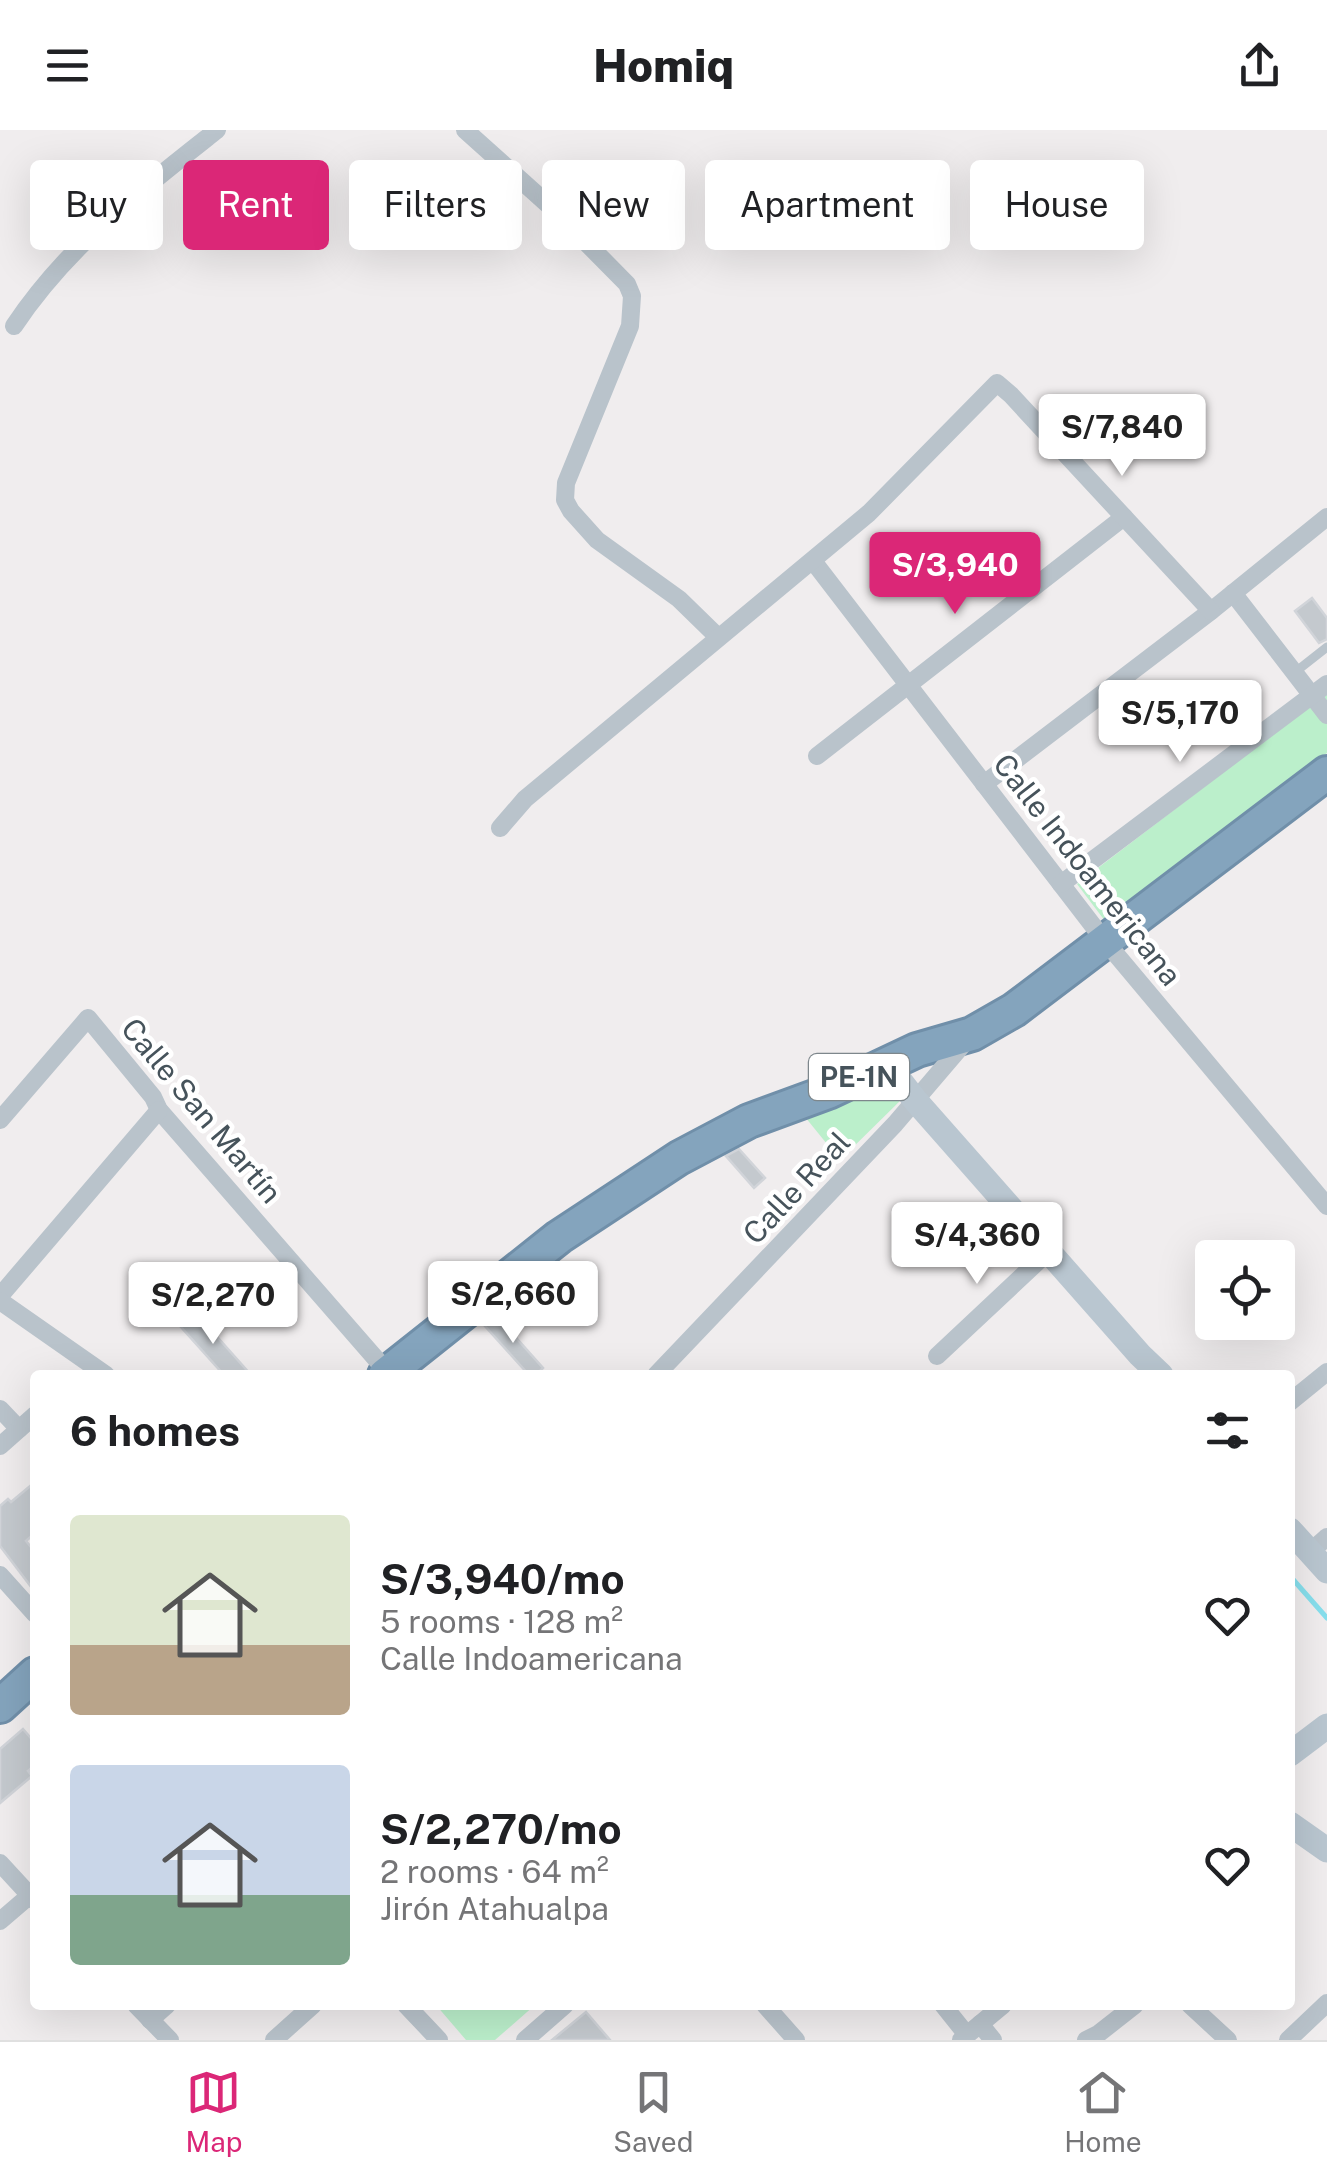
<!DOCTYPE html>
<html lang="en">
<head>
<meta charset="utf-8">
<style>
  :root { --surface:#fff; --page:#f2f2f2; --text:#202124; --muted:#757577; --line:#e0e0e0; --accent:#db2777 }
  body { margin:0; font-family:"Public Sans",sans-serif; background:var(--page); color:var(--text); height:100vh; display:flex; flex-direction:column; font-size:38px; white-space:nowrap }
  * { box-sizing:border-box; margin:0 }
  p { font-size:32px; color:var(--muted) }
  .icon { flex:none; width:55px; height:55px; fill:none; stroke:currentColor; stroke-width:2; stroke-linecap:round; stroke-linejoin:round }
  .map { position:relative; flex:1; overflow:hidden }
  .details { position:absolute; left:30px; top:1240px; width:1265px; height:640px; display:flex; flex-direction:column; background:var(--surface); border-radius:10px; box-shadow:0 10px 40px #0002 }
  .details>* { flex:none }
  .top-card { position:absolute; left:30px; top:30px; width:1268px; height:90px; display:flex; gap:20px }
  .buttons { position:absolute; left:1195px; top:1110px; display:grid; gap:20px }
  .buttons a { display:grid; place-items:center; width:100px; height:100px; border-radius:10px; background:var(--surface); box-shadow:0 10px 40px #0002; font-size:50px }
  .price { position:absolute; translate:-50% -85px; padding:0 22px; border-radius:10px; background:#fff; color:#222; font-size:32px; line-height:65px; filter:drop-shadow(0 2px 5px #0008) }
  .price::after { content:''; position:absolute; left:50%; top:60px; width:30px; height:22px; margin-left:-15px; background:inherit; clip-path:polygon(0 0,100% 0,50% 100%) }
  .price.active { background:var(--accent); color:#fff }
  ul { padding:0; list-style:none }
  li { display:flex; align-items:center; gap:30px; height:250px; padding:0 40px }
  li span { display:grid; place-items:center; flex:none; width:280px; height:200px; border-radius:10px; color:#555 }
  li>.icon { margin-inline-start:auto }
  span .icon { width:120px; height:120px; fill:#fffc; stroke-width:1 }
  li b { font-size:42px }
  h2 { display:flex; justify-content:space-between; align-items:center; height:120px; padding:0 40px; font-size:42px }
  .tag { padding:0 35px; border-radius:10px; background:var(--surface); box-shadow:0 10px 40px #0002; font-size:35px; line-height:90px }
  .tag.active { background:var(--accent); color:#fff }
  header { display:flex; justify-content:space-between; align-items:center; height:130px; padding:0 40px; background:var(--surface); font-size:45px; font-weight:800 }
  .menu { display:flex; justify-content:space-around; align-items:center; height:140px; border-top:2px solid var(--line); background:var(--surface); font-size:28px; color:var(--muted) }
  .menu a { display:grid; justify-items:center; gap:5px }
  .menu .active { color:var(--accent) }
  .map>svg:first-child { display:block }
  .green { fill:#bbefcb }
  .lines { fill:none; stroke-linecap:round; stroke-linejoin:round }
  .stream { stroke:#87dfed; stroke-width:5 }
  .building { fill:#c4c9ce; stroke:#d1d4d9; stroke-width:2.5 }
  .highway-casing { stroke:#708fa9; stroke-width:38 }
  .lane { stroke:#b9c3cb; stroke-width:9 }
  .street { stroke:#b9c3cb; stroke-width:18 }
  .secondary { stroke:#b9c6d0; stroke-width:25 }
  .highway { stroke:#84a4bd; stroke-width:32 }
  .labels { text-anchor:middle; stroke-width:9; stroke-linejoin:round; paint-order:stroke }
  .shield { fill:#fff; stroke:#7e878c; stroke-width:2.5 }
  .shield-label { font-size:28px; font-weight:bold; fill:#46535b }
  .street-label { font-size:30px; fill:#46535b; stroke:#fff }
</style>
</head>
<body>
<header><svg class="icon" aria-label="menu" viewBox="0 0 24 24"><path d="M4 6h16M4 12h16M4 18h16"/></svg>Homiq<svg class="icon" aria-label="share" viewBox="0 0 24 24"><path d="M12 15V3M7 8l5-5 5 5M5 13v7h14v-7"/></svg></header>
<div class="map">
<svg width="1327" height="1910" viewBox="0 0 1327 1910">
  <rect width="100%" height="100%" fill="#f0edee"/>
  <g class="green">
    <path d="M1327,563V623L1105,791L1077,754Z"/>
    <path d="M891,946L904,967L840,1030L801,982Z"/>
    <path d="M436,1875H535L495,1910H466Z"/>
  </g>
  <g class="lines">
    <path class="stream" d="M1290,1446L1327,1488"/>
  </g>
  <g class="building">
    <path d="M1312,468L1327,488V509L1319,513L1295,481Z"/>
    <path d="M739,1019L765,1048L754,1058L726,1026Z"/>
    <path d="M196,1183L251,1245H224L181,1197Z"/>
    <path d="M495,1184L543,1238L536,1245H529L484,1195Z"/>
    <path d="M35,1352V1403L26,1411L35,1422V1462L0,1416V1376L8,1369L11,1372Z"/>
    <path d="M23,1599L35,1613V1635L28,1641L32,1646L0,1673V1619Z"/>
    <path d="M586,1882L610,1910H552Z"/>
  </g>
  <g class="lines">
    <defs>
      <g id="highway">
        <path d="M385,1245L559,1107L679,1028L749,991L828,962L917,920L972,904L1014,880L1327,643"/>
        <path d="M0,1576L35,1544"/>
      </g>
    </defs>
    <use href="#highway" class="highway-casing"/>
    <path class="lane" d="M1294,543L1327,517"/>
    <g class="street">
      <path d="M465,0L553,79L627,154L632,166L630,196L566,353L565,370L571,381L597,410L679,469L718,507"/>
      <path d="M14,196C67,116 142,59 217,0"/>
      <path d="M813,431L1104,810L1327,1076"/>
      <path d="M1233,463L1327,585"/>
      <path d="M817,626L1124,387"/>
      <path d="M984,654L1211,481L1327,387"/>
      <path d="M500,698L525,669L869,383L997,253L1011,265L1211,481"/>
      <path d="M1061,754L1327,554"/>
      <path d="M0,990L88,888L153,967L159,980L390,1245"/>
      <path d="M0,1166L159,980"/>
      <path d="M0,1171L106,1245"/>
      <path d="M937,1226L1049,1121"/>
      <path d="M656,1245L895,994L965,912"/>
      <path d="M1290,1272L1327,1242"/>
      <path d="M0,1279L19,1299"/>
      <path d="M0,1316L35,1285"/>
      <path d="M1310,1422L1327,1407"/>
      <path d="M0,1445L35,1484"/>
      <path d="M0,1733L35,1771"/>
      <path d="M0,1791L35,1761"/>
      <path d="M136,1875L170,1910"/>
      <path d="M406,1875L439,1910"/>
      <path d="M765,1875L796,1910"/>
      <path d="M943,1875L967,1905"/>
      <path d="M1190,1875L1228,1910"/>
      <path d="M150,1890L167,1875"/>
      <path d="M980,1894L993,1910"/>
      <path d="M274,1910L313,1875"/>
      <path d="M525,1910L565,1875"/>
      <path d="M961,1910L1003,1875"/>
      <path d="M1086,1910L1098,1904L1135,1875"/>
      <path d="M1288,1910L1327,1873"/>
    </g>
    <g class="secondary">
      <path d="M887,934L915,970L1140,1225L1161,1245"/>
      <path d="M1290,1400L1327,1441"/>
      <path d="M1290,1624L1327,1596"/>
      <path d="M1290,1694L1327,1720"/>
    </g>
    <use href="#highway" class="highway"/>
  </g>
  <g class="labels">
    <rect class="shield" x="809" y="924" width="100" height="46" rx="8"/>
    <g class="shield-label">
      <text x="859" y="957">PE-1N</text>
    </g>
    <g class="street-label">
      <text transform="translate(1087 740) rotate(52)" y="10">Calle Indoamericana</text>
      <text transform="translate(201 981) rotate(50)" y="10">Calle San Martín</text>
      <text transform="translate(797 1058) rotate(-47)" y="10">Calle Real</text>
    </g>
  </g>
</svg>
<div class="buttons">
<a><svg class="icon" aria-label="locate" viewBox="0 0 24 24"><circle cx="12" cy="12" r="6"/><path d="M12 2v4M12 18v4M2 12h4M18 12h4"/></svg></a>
</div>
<b class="price" style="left:1122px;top:349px">S/7,840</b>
<b class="price active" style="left:955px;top:487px">S/3,940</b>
<b class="price" style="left:1180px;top:635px">S/5,170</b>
<b class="price" style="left:977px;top:1157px">S/4,360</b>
<b class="price" style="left:513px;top:1216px">S/2,660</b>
<b class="price" style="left:213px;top:1217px">S/2,270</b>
<div class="top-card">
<a class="tag">Buy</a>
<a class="tag active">Rent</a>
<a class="tag">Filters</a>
<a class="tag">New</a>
<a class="tag">Apartment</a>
<a class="tag">House</a>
</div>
<section class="details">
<h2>6 homes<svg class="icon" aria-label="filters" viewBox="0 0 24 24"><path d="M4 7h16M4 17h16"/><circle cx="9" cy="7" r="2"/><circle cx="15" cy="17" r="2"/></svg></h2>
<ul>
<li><span style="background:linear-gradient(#dfe7d0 65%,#b9a48a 0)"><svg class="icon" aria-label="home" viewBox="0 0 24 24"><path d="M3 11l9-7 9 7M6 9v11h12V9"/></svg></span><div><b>S/3,940/mo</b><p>5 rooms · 128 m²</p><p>Calle Indoamericana</p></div><svg class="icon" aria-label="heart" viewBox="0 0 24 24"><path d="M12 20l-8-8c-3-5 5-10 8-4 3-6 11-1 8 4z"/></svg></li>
<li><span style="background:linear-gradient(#c9d6e8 65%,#7fa58c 0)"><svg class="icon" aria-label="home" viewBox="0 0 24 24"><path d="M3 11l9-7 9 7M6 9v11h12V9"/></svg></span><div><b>S/2,270/mo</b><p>2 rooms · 64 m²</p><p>Jirón Atahualpa</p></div><svg class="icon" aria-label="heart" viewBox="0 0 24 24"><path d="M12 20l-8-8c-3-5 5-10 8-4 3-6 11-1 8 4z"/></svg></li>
</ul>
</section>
</div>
<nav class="menu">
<a class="active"><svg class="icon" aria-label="map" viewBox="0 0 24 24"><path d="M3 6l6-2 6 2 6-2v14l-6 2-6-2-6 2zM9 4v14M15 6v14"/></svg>Map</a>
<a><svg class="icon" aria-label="saved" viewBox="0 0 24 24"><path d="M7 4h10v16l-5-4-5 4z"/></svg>Saved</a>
<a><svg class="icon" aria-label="home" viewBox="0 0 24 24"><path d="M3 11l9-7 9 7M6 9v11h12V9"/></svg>Home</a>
</nav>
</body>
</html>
